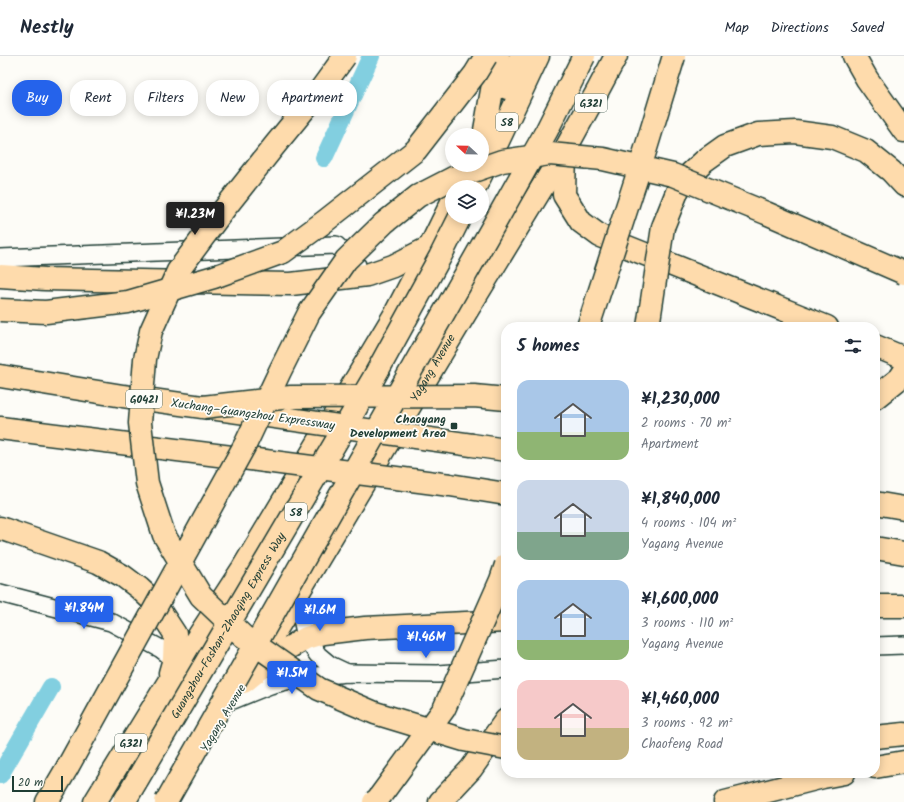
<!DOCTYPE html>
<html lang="en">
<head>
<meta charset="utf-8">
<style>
  :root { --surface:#fff; --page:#f2f2f3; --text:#1f2937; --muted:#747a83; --line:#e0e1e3; --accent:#2563eb }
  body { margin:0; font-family:Kalam,sans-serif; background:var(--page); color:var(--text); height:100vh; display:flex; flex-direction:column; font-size:15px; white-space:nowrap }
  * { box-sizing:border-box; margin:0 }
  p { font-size:13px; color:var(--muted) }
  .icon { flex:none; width:22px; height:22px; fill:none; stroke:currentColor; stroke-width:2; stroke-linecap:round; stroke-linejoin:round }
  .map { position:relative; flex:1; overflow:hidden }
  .details { position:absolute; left:501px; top:266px; width:379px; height:456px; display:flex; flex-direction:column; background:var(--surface); border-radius:16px; box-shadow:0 2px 10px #0003 }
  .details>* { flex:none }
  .guide { position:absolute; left:12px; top:24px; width:380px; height:36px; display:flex; gap:8px }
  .needle { width:26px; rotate:292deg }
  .fabs { position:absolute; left:445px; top:72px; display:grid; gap:8px }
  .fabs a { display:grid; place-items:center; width:44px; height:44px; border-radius:50%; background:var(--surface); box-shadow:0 2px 10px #0003; font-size:20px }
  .scale { position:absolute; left:12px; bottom:10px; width:51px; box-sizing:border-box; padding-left:4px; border:2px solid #1f3d34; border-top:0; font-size:11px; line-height:14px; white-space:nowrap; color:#1f3d34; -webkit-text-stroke:3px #fdfcf7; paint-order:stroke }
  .price { position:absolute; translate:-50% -34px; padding:0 9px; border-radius:4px; background:var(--accent); color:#fff; font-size:13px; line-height:26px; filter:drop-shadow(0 1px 2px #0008) }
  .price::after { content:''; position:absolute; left:50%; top:24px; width:12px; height:9px; margin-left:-6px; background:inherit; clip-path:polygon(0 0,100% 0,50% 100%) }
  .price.current { background:#222; color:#fff }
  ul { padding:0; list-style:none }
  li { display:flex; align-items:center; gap:12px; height:100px; padding:0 16px }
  li span { display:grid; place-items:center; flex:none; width:112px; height:80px; border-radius:12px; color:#555 }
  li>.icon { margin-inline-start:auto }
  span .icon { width:48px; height:48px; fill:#fffc; stroke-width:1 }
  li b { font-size:17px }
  h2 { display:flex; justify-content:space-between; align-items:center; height:48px; padding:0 16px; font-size:17px }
  .pill { padding:0 14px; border-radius:16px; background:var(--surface); box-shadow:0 2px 10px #0003; font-size:14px; line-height:36px }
  .pill.current { background:var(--accent); color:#fff }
  header { display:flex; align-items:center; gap:24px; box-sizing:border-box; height:56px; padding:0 20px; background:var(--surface); border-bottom:1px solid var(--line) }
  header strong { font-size:19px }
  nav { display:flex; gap:22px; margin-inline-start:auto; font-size:14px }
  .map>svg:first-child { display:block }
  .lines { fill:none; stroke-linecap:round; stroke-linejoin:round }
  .canal { stroke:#82cfe0; stroke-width:18 }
  .minor-casing { stroke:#1f3d34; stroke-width:20 }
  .highway-casing { stroke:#1f3d34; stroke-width:25 }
  .minor { stroke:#fdfcf7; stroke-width:17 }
  .highway { stroke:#fedbac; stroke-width:22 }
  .highway-bridge-casing { stroke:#1f3d34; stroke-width:25; stroke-linecap:butt }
  .highway-bridge { stroke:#fedbac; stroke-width:22 }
  .poi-dot { fill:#1f3d34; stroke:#fdfcf7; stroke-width:1.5 }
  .labels { text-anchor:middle; stroke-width:3.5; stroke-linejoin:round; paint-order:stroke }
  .shield { fill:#fdfcf7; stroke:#62766e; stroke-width:1 }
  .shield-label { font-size:11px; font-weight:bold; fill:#1f3d34 }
  .street-label { font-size:12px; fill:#1f3d34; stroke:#fdfcf7 }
  .poi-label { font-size:12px; font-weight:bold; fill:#1f3d34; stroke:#fdfcf7; text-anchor:end }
</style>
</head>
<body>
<header>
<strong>Nestly</strong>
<nav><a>Map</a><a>Directions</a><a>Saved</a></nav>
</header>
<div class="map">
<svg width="904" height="746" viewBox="0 0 904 746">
  <rect width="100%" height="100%" fill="#fdfcf7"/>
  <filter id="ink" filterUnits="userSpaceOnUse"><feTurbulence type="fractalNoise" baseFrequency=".025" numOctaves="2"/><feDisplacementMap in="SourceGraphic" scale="8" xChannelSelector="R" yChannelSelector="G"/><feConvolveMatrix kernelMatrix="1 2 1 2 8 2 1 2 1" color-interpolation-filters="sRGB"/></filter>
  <g filter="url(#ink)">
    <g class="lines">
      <g class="canal">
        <path d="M324,102L371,0"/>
        <path d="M0,719L51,631"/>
      </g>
      <defs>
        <g id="minor">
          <path d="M0,202L336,189L357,209"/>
          <path d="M300,533L302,562L306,582L318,599L330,609L347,617"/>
          <path d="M0,537L111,566L161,593L174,603"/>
          <path d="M875,590L904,589"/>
          <path d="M233,644L270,629L298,622L347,617L438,618L506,613"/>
        </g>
        <g id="highway">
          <path d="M854,0L867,23L904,75"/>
          <path d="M507,32L521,0"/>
          <path d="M484,80L498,0"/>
          <path d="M565,95L564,139L581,166L600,180L827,271"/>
          <path d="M475,131L498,85L538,0"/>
          <path d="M663,171L681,126L704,105L725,90L758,78L795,76L832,81L866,95L891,115L904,129"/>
          <path d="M0,220L45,223L291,228L367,219L393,210L430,191"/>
          <path d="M875,290L904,302"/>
          <path d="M0,320L123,340L289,363"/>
          <path d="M875,342L900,322L904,316"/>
          <path d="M0,372L265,405"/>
          <path d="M472,389L506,394"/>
          <path d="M450,429L506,438"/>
          <path d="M875,447L904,452"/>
          <path d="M0,472L98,506L123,520L139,532L154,546L175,578L174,603L170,617"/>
          <path d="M875,492L904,497"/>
          <path d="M875,550H904"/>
          <path id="s1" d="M274,577L466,256L565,94L598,34L616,0"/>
          <path d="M244,626L281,596L306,582L323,577L365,572L506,565"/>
          <path d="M875,681L904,678"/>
          <path d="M875,711L904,706"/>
          <path d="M47,746L67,712"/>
          <path d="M95,746L168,627L243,512L394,260L430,191L452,146"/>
          <path d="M440,746L471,713L506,664"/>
          <path d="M725,746L823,721L844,717"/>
        </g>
      </defs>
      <use href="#minor" class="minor-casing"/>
      <use href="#highway" class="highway-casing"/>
      <use href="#minor" class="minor"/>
      <use href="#highway" class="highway"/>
      <defs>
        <g id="highway-bridge">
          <path d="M345,0L321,33L275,89L225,152L178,215L151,275L145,303L140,367L147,427L164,479L201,540L243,580L319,633L375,657L464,684L506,692"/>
          <path d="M0,254L46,256L128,246L214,221L283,196L324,166L416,94L475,18L486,0"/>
          <path d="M588,271L643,102L674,0"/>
          <path d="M648,271L663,171"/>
          <path d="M203,351L291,341L474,340L506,343"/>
          <path d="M289,363L472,389"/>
          <path d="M265,405L450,429"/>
          <path d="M67,712L246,387L280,315L309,257L346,204L384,167L418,140L453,122L502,105L550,98L603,103L673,119L766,157L904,217"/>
          <path id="s2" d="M124,746L373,323L440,201L460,161"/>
          <path d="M166,746L496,165L547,74L584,0"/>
          <path d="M374,746L378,743L444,653L501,524L506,509"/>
        </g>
      </defs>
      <use href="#highway-bridge" class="highway-bridge-casing"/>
      <use href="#highway-bridge" class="highway-bridge"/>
    </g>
  </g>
  <rect class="poi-dot" x="450" y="366" width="8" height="8" rx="2"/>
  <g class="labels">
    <g class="shield">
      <rect x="575" y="38" width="32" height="18" rx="3"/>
      <rect x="496" y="57" width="22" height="18" rx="3"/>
      <rect x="126" y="334" width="36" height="18" rx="3"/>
      <rect x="285" y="447" width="22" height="18" rx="3"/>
      <rect x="115" y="678" width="32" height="18" rx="3"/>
    </g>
    <g class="shield-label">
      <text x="591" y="51">G321</text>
      <text x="507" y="70">S8</text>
      <text x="144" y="347">G0421</text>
      <text x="296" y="460">S8</text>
      <text x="131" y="691">G321</text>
    </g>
    <g class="street-label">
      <text dy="4" stroke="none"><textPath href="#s1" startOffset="309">Yagang Avenue</textPath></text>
      <text transform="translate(253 358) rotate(8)" y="4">Xuchang–Guangzhou Expressway</text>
      <text dy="4" stroke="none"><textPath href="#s2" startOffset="205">Guangzhou-Foshan-Zhaoqing Express Way</textPath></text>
      <text transform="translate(223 662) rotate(-59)" y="4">Yagang Avenue</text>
    </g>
    <g class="poi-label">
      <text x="446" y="367">Chaoyang<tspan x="446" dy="14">Development Area</tspan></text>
    </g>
  </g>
</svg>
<div class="fabs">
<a><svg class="needle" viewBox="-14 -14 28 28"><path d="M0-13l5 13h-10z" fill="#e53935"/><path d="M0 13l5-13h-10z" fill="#747a83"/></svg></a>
<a><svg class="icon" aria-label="layers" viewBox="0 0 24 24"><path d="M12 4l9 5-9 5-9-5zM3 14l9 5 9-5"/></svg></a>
</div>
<div class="scale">20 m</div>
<b class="price current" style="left:195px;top:180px">¥1.23M</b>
<b class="price" style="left:84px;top:574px">¥1.84M</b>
<b class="price" style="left:320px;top:576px">¥1.6M</b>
<b class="price" style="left:426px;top:603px">¥1.46M</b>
<b class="price" style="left:292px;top:639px">¥1.5M</b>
<div class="guide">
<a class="pill current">Buy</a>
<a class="pill">Rent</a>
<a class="pill">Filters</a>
<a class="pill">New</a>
<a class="pill">Apartment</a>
</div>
<section class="details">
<h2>5 homes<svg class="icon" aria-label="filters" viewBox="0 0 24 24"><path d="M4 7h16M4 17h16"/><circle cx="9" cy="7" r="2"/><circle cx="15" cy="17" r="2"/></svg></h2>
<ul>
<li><span style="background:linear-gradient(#a9c7e8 65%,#8fb573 0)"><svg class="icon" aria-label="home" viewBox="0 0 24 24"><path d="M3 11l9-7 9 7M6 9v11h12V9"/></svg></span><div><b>¥1,230,000</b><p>2 rooms · 70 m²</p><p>Apartment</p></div></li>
<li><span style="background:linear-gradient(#c9d6e8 65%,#7fa58c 0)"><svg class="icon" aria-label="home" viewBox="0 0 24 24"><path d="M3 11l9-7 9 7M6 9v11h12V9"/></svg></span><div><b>¥1,840,000</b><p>4 rooms · 104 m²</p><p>Yagang Avenue</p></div></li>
<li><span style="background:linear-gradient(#a9c7e8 75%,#8fb573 0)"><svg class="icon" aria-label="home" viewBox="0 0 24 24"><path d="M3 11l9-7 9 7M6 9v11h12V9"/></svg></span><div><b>¥1,600,000</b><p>3 rooms · 110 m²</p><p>Yagang Avenue</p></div></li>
<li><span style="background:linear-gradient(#f6c9c9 60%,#c2b280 0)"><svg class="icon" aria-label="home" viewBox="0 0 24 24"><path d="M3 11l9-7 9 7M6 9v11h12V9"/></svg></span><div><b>¥1,460,000</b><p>3 rooms · 92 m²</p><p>Chaofeng Road</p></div></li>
</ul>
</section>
</div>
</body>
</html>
